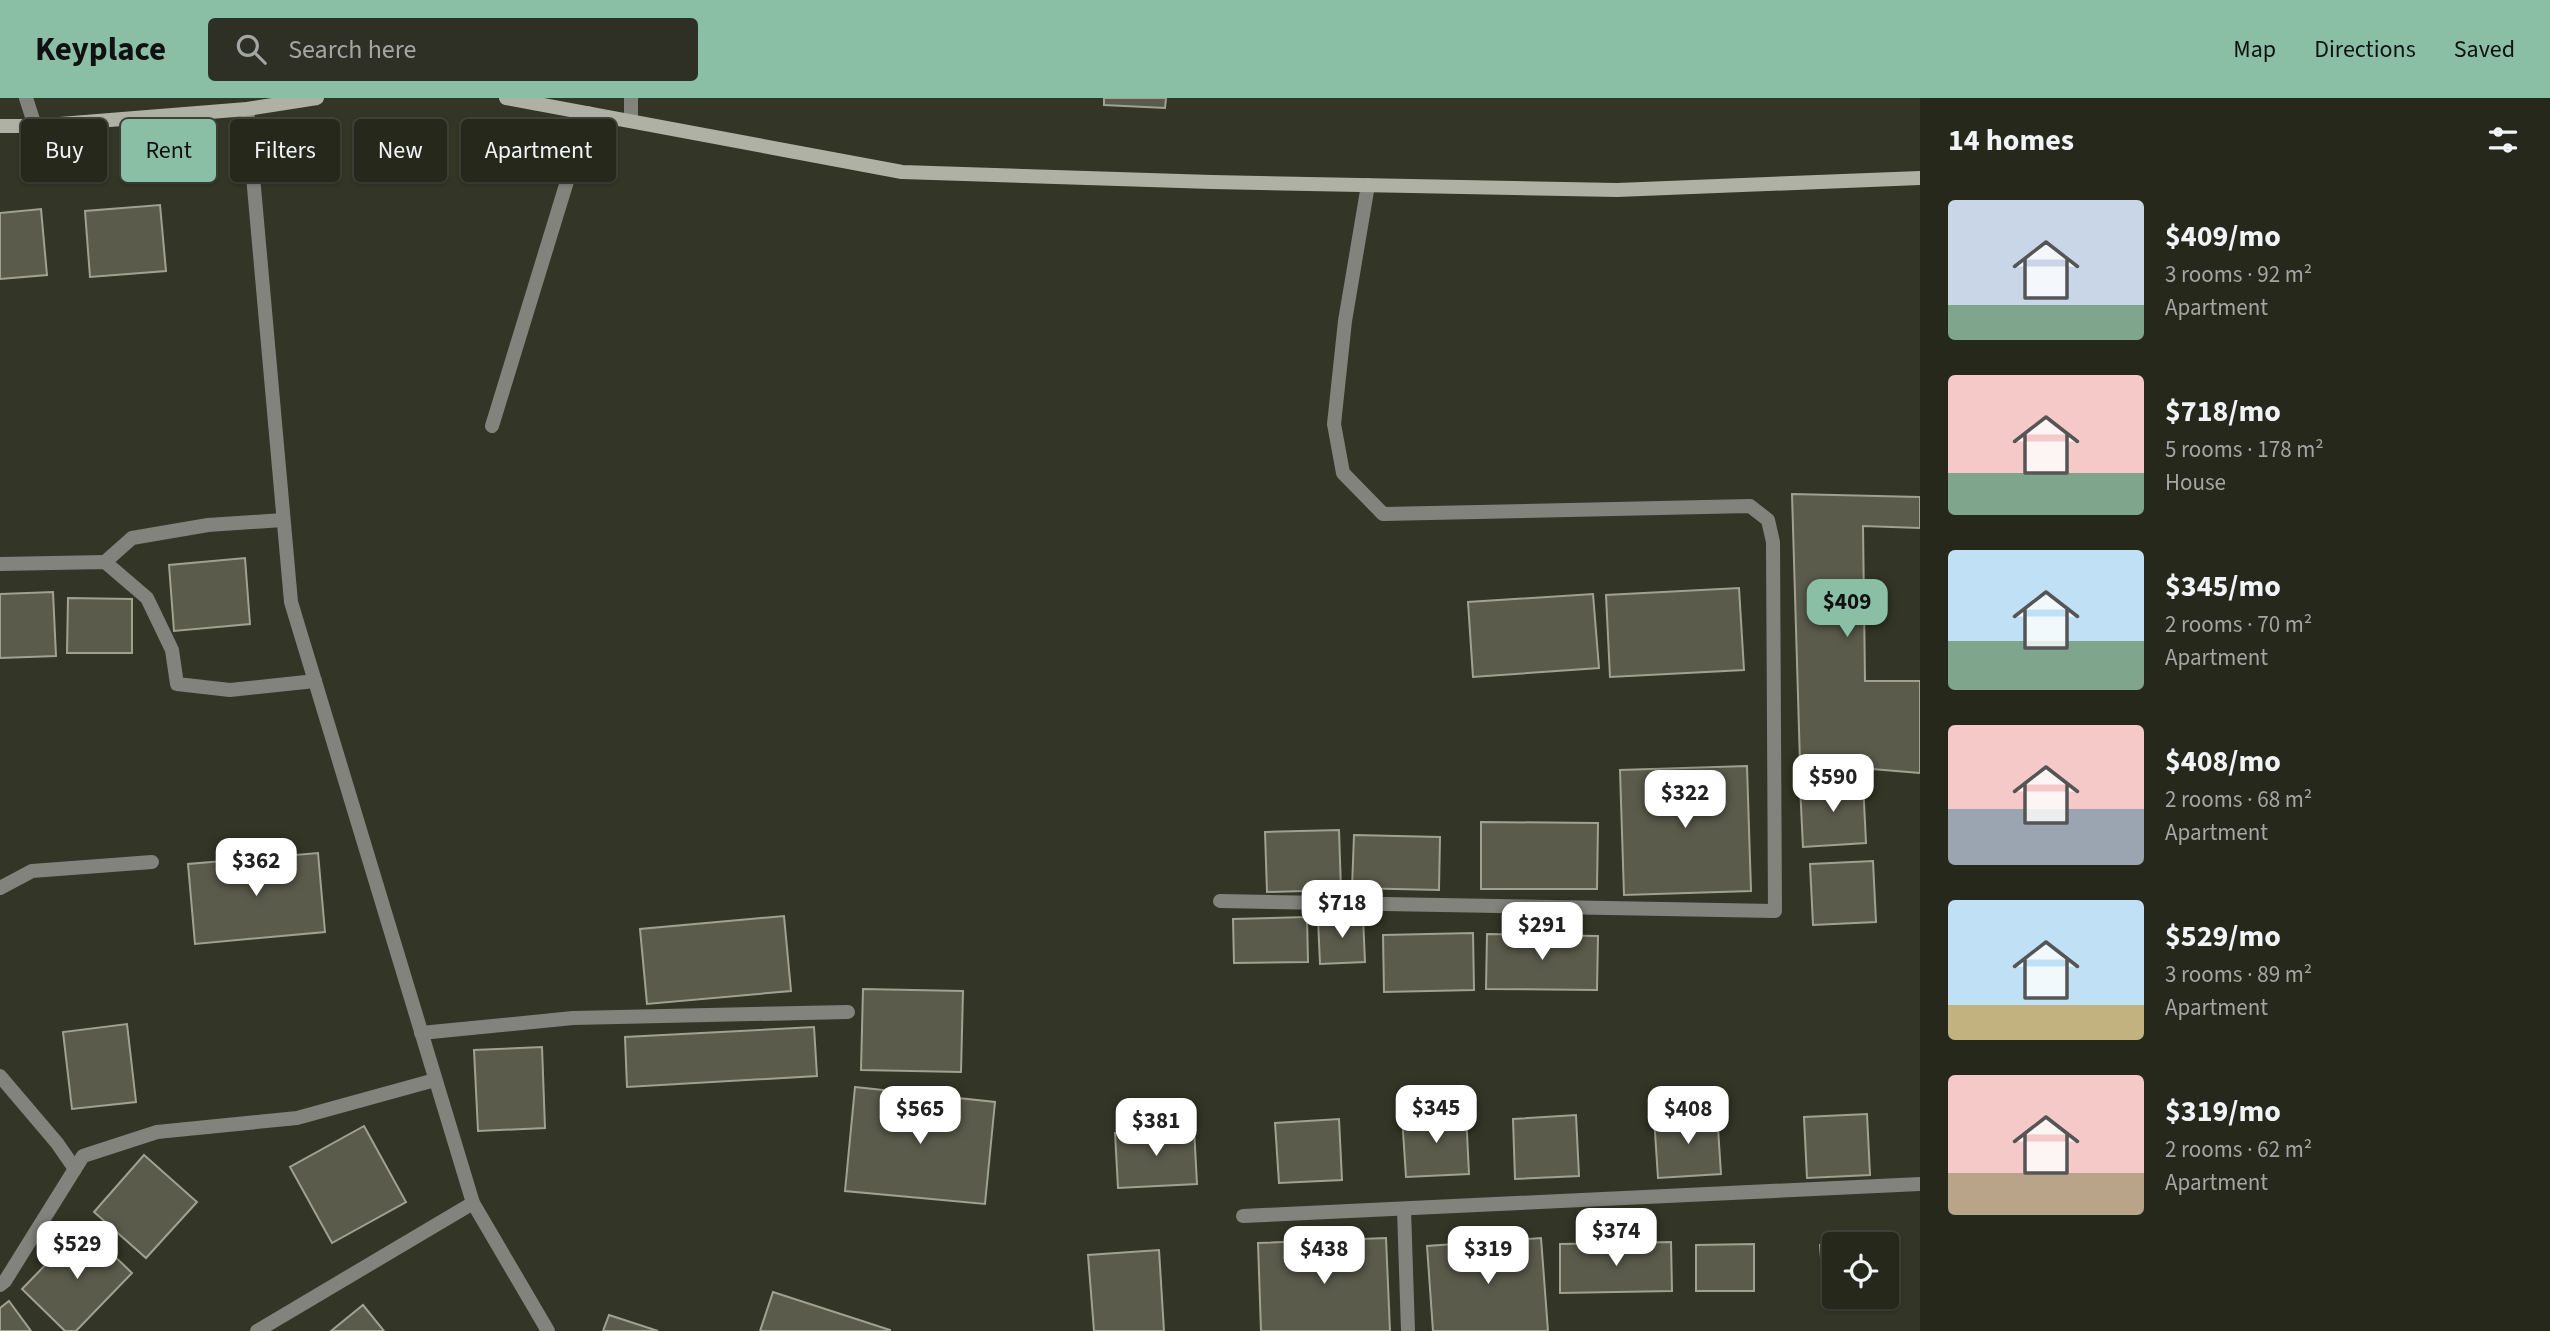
<!DOCTYPE html>
<html lang="en">
<head>
<meta charset="utf-8">
<style>
  :root { --surface:#26281c; --page:#2e3025; --text:#f1f3f6; --muted:#a4a6a3; --line:#42443b; --accent:#8abfa5 }
  body { margin:0; font-family:"Source Sans 3",sans-serif; background:var(--page); color:var(--text); height:100vh; display:flex; flex-direction:column; font-size:26px; white-space:nowrap }
  * { box-sizing:border-box; margin:0 }
  p { font-size:23px; color:var(--muted) }
  .icon { flex:none; width:38px; height:38px; fill:none; stroke:currentColor; stroke-width:2; stroke-linecap:round; stroke-linejoin:round }
  .map { position:relative; flex:1; overflow:hidden }
  .drawer { display:flex; flex-direction:column; background:var(--surface); width:630px }
  .drawer>* { flex:none }
  .guide { position:absolute; left:21px; top:21px; width:665px; height:63px; display:flex; gap:14px }
  .controls { position:absolute; left:1822px; top:1134px; display:grid; gap:14px }
  .controls a { display:grid; place-items:center; width:77px; height:77px; border-radius:7px; background:var(--surface); box-shadow:0 2px 5px #0004,0 0 0 2px var(--line); font-size:35px }
  .price { position:absolute; translate:-50% -60px; padding:0 16px; border-radius:14px; background:#fff; color:#222; font-size:23px; line-height:46px; filter:drop-shadow(0 2px 4px #0008) }
  .price::after { content:''; position:absolute; left:50%; top:42px; width:21px; height:16px; margin-left:-10px; background:inherit; clip-path:polygon(0 0,100% 0,50% 100%) }
  .price.current { background:var(--accent); color:#111 }
  ul { padding:0; list-style:none }
  li { display:flex; align-items:center; gap:21px; height:175px; padding:0 28px }
  li span { display:grid; place-items:center; flex:none; width:196px; height:140px; border-radius:7px; color:#555 }
  li>.icon { margin-inline-start:auto }
  span .icon { width:84px; height:84px; fill:#fffc; stroke-width:1 }
  li b { font-size:30px }
  h2 { display:flex; justify-content:space-between; align-items:center; height:84px; padding:0 28px; font-size:30px }
  .tag { padding:0 24px; border-radius:7px; background:var(--surface); box-shadow:0 2px 5px #0004,0 0 0 2px var(--line); font-size:24px; line-height:63px }
  .tag.current { background:var(--accent); color:#111 }
  header { display:flex; align-items:center; gap:42px; box-sizing:border-box; height:98px; padding:0 35px; background:var(--accent); color:#111 }
  header strong { font-size:33px }
  nav { display:flex; gap:38px; margin-inline-start:auto; font-size:24px }
  .search { width:490px; height:63px; background:var(--page); display:flex; align-items:center; gap:18px; box-sizing:border-box; padding:0 24px; border-radius:7px; color:var(--muted); font-size:26px }
  main { display:flex; flex:1; min-height:0 }
  .map>svg:first-child { display:block }
  .building { fill:#5a5b4b; stroke:#a0a291; stroke-width:2 }
  .lines { fill:none; stroke-linecap:round; stroke-linejoin:round }
  .lane { stroke:#82837c; stroke-width:14 }
  .street { stroke:#82837c; stroke-width:14 }
  .secondary { stroke:#afb1a4; stroke-width:14 }
</style>
</head>
<body>
<header>
<strong>Keyplace</strong>
<div class="search"><svg class="icon" aria-label="search" viewBox="0 0 24 24"><circle cx="10" cy="10" r="6"/><path d="M15 15l6 6"/></svg>Search here</div>
<nav><a>Map</a><a>Directions</a><a>Saved</a></nav>
</header>
<main>
<div class="map">
<svg width="1920" height="1233" viewBox="0 0 1920 1233">
  <rect width="100%" height="100%" fill="#333526"/>
  <g class="building">
    <path d="M1104,0H1166L1165,10L1104,7Z"/>
    <path d="M160,107L166,173L90,179L85,113Z"/>
    <path d="M41,111L47,177L0,181V115Z"/>
    <path d="M1792,396L1920,399V430L1863,428L1865,583H1920V675L1800,665Z"/>
    <path d="M245,460L250,526L174,533L169,467Z"/>
    <path d="M1739,490L1744,572L1610,579L1606,497Z"/>
    <path d="M53,494L56,558L0,560V496Z"/>
    <path d="M1593,496L1599,570L1473,579L1468,504Z"/>
    <path d="M68,500L132,501V555H67Z"/>
    <path d="M1747,668L1751,793L1624,797L1620,672Z"/>
    <path d="M1863,684L1866,745L1803,749L1800,688Z"/>
    <path d="M1481,724L1598,725L1597,791H1481Z"/>
    <path d="M1339,732L1341,792L1267,794L1265,734Z"/>
    <path d="M1354,737L1440,739L1439,792L1352,790Z"/>
    <path d="M318,755L325,834L195,846L188,766Z"/>
    <path d="M1873,763L1876,824L1813,827L1810,766Z"/>
    <path d="M784,818L791,893L647,906L640,831Z"/>
    <path d="M1307,819L1308,864L1234,865L1233,821Z"/>
    <path d="M1363,819L1365,864L1320,866L1318,821Z"/>
    <path d="M1473,835L1474,892L1384,894L1383,837Z"/>
    <path d="M1487,836L1598,838L1597,892L1486,891Z"/>
    <path d="M863,891L963,893L961,974L861,972Z"/>
    <path d="M127,926L136,1004L72,1011L63,934Z"/>
    <path d="M814,929L817,978L627,989L625,939Z"/>
    <path d="M542,949L545,1030L478,1033L474,952Z"/>
    <path d="M855,989L995,1004L985,1106L845,1093Z"/>
    <path d="M1466,1015L1469,1076L1406,1079L1402,1018Z"/>
    <path d="M1717,1015L1721,1076L1658,1080L1654,1019Z"/>
    <path d="M1867,1016L1870,1077L1807,1080L1804,1019Z"/>
    <path d="M1576,1017L1579,1078L1515,1081L1513,1021Z"/>
    <path d="M1339,1021L1342,1082L1279,1085L1275,1025Z"/>
    <path d="M364,1028L406,1104L332,1145L290,1069Z"/>
    <path d="M1194,1030L1197,1086L1118,1090L1115,1035Z"/>
    <path d="M144,1057L197,1104L146,1160L94,1114Z"/>
    <path d="M83,1128L132,1175L76,1233H65L22,1191Z"/>
    <path d="M1386,1140L1390,1233H1261L1258,1145Z"/>
    <path d="M1541,1140L1548,1233H1433L1427,1148Z"/>
    <path d="M1671,1144L1672,1193L1560,1195V1146Z"/>
    <path d="M1754,1146V1193H1696V1147Z"/>
    <path d="M1834,1146V1199H1853L1824,1200L1820,1147Z"/>
    <path d="M1159,1152L1164,1233H1094L1088,1157Z"/>
    <path d="M773,1194L890,1232V1233H760Z"/>
    <path d="M9,1203L31,1233H0V1210Z"/>
    <path d="M363,1207L384,1233H331Z"/>
    <path d="M609,1217L658,1233H603Z"/>
  </g>
  <g class="lines">
    <g class="lane">
      <path d="M631,23V0"/>
      <path d="M492,328L588,15"/>
      <path d="M0,790L32,773L152,764"/>
      <path d="M257,1233L473,1105"/>
    </g>
    <g class="street">
      <path d="M26,0L35,28"/>
      <path d="M247,11L291,504L473,1105L548,1233"/>
      <path d="M105,464L132,440L208,427L283,422"/>
      <path d="M0,466L105,464L147,500L172,552L177,586L230,592L315,583"/>
      <path d="M1220,803L1775,813L1773,444L1768,422L1750,408L1383,416L1343,375L1334,326L1345,223L1368,87"/>
      <path d="M421,935L573,920L848,914"/>
      <path d="M0,978L57,1045L75,1071"/>
      <path d="M1404,1111L1408,1233"/>
      <path d="M1243,1118L1920,1086"/>
      <path d="M0,1187L5,1183L83,1058L157,1034L297,1020L435,982"/>
    </g>
    <g class="secondary">
      <path d="M506,0L902,74L1212,84L1617,92L1920,80"/>
      <path d="M0,28H35L247,11L317,0"/>
    </g>
  </g>
</svg>
<div class="controls">
<a><svg class="icon" aria-label="locate" viewBox="0 0 24 24"><circle cx="12" cy="12" r="6"/><path d="M12 2v4M12 18v4M2 12h4M18 12h4"/></svg></a>
</div>
<b class="price current" style="left:1847px;top:541px">$409</b>
<b class="price" style="left:1833px;top:716px">$590</b>
<b class="price" style="left:1685px;top:732px">$322</b>
<b class="price" style="left:256px;top:800px">$362</b>
<b class="price" style="left:1342px;top:842px">$718</b>
<b class="price" style="left:1542px;top:864px">$291</b>
<b class="price" style="left:1436px;top:1047px">$345</b>
<b class="price" style="left:920px;top:1048px">$565</b>
<b class="price" style="left:1688px;top:1048px">$408</b>
<b class="price" style="left:1156px;top:1060px">$381</b>
<b class="price" style="left:1616px;top:1170px">$374</b>
<b class="price" style="left:77px;top:1183px">$529</b>
<b class="price" style="left:1324px;top:1188px">$438</b>
<b class="price" style="left:1488px;top:1188px">$319</b>
<div class="guide">
<a class="tag">Buy</a>
<a class="tag current">Rent</a>
<a class="tag">Filters</a>
<a class="tag">New</a>
<a class="tag">Apartment</a>
</div>
</div>
<section class="drawer">
<h2>14 homes<svg class="icon" aria-label="filters" viewBox="0 0 24 24"><path d="M4 7h16M4 17h16"/><circle cx="9" cy="7" r="2"/><circle cx="15" cy="17" r="2"/></svg></h2>
<ul>
<li><span style="background:linear-gradient(#c9d6e8 75%,#7fa58c 0)"><svg class="icon" aria-label="home" viewBox="0 0 24 24"><path d="M3 11l9-7 9 7M6 9v11h12V9"/></svg></span><div><b>$409/mo</b><p>3 rooms · 92 m²</p><p>Apartment</p></div></li>
<li><span style="background:linear-gradient(#f6c9c9 70%,#7fa58c 0)"><svg class="icon" aria-label="home" viewBox="0 0 24 24"><path d="M3 11l9-7 9 7M6 9v11h12V9"/></svg></span><div><b>$718/mo</b><p>5 rooms · 178 m²</p><p>House</p></div></li>
<li><span style="background:linear-gradient(#bfe0f5 65%,#7fa58c 0)"><svg class="icon" aria-label="home" viewBox="0 0 24 24"><path d="M3 11l9-7 9 7M6 9v11h12V9"/></svg></span><div><b>$345/mo</b><p>2 rooms · 70 m²</p><p>Apartment</p></div></li>
<li><span style="background:linear-gradient(#f6c9c9 60%,#9aa5b1 0)"><svg class="icon" aria-label="home" viewBox="0 0 24 24"><path d="M3 11l9-7 9 7M6 9v11h12V9"/></svg></span><div><b>$408/mo</b><p>2 rooms · 68 m²</p><p>Apartment</p></div></li>
<li><span style="background:linear-gradient(#bfe0f5 75%,#c2b280 0)"><svg class="icon" aria-label="home" viewBox="0 0 24 24"><path d="M3 11l9-7 9 7M6 9v11h12V9"/></svg></span><div><b>$529/mo</b><p>3 rooms · 89 m²</p><p>Apartment</p></div></li>
<li><span style="background:linear-gradient(#f6c9c9 70%,#b9a48a 0)"><svg class="icon" aria-label="home" viewBox="0 0 24 24"><path d="M3 11l9-7 9 7M6 9v11h12V9"/></svg></span><div><b>$319/mo</b><p>2 rooms · 62 m²</p><p>Apartment</p></div></li>
</ul>
</section>
</main>
</body>
</html>
